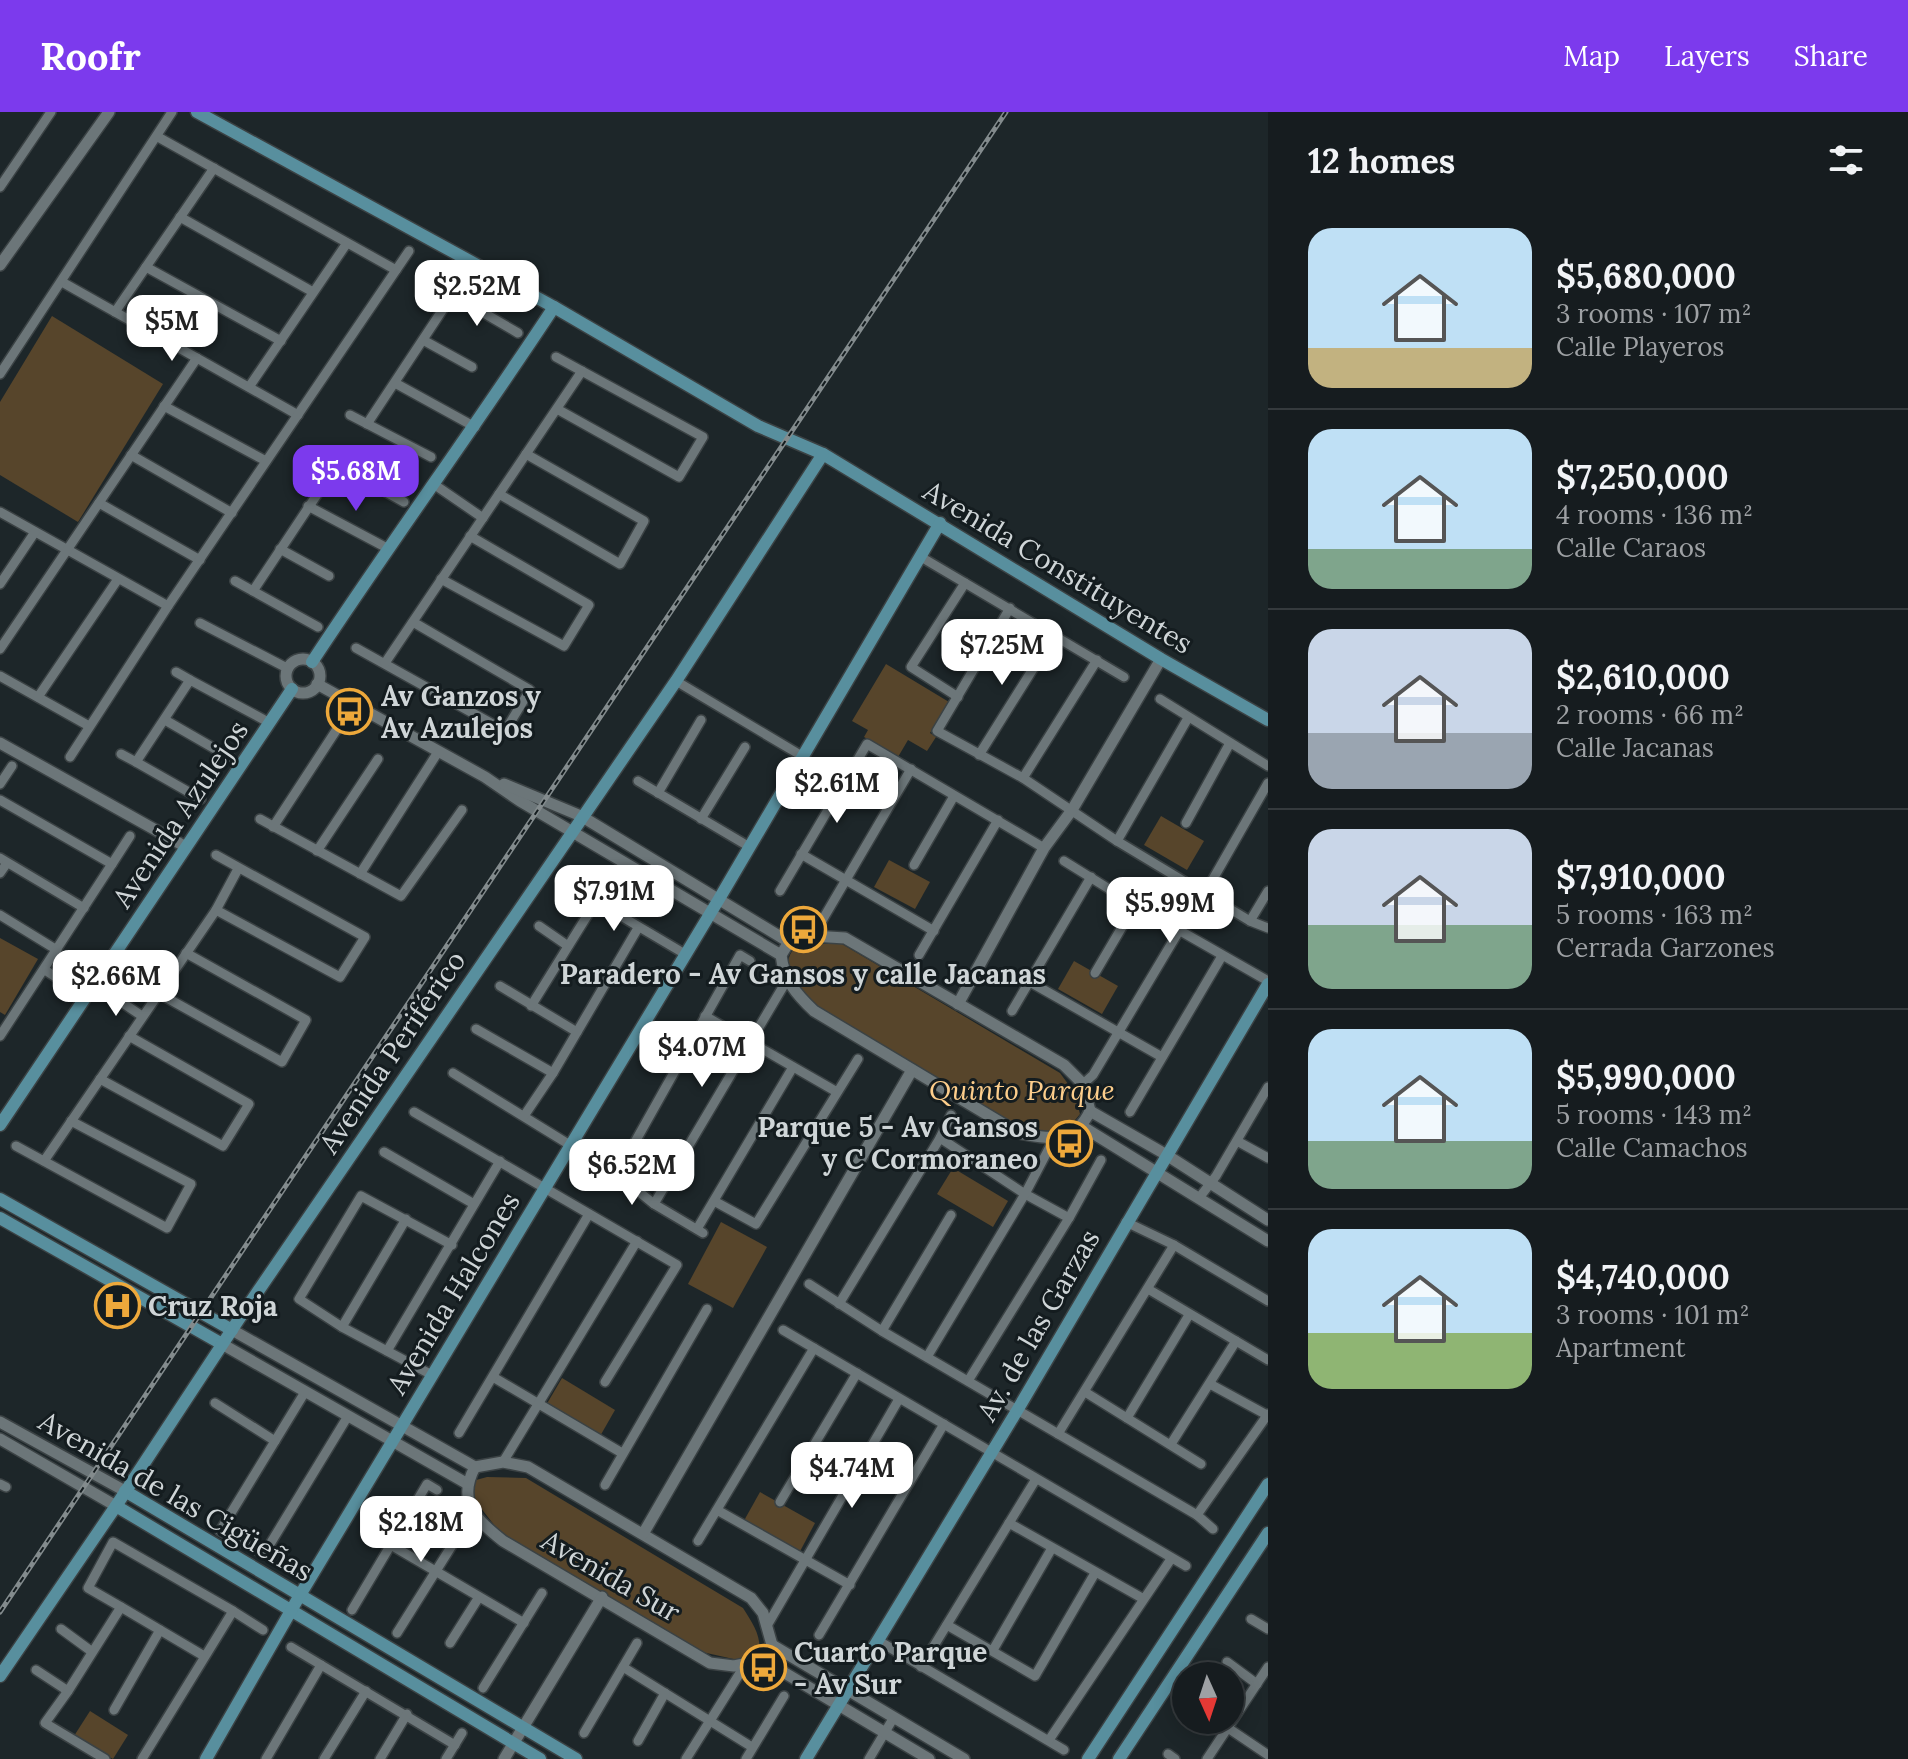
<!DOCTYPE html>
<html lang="en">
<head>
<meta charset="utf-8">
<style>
  :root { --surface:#161c1f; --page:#1f2528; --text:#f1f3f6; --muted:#9ea1a4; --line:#353a3d; --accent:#7c3aed }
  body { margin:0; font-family:Lora,serif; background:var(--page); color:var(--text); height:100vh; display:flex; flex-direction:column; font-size:30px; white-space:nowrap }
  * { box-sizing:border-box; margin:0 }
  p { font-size:26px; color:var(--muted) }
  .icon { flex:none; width:44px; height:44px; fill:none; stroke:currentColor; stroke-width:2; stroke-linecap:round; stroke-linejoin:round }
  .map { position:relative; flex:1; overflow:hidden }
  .details { display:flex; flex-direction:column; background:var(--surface); width:640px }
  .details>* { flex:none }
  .needle { width:52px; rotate:177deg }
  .controls { position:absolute; left:1172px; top:1550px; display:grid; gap:16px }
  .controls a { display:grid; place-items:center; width:72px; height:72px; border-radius:50%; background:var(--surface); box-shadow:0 4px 20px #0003,0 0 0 2px var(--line); font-size:40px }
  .price { position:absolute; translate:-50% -68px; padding:0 18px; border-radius:16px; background:#fff; color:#222; font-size:26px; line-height:52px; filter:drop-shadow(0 2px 4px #0008) }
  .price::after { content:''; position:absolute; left:50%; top:48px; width:24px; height:18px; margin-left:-12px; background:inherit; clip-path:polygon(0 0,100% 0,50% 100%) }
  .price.on { background:var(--accent); color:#fff }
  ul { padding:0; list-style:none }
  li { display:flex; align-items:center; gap:24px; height:200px; padding:0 40px }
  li+li { border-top:2px solid var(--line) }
  li span { display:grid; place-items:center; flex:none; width:224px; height:160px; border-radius:24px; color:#555 }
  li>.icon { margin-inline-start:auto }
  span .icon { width:96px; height:96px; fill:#fffc; stroke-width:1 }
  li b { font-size:34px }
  h2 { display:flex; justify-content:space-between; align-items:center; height:96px; padding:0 40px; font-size:34px }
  header { display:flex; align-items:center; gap:48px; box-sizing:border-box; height:112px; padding:0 40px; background:var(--accent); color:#fff }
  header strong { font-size:38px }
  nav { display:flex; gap:44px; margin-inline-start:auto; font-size:28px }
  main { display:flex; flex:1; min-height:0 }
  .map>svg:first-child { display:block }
  .green { fill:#57452b }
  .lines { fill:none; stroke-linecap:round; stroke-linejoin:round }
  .minor-casing { stroke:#3b4244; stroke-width:12 }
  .tertiary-casing { stroke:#3b4244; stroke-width:14 }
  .secondary-casing { stroke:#3b4244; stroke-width:15 }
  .minor { stroke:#6c7679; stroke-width:9 }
  .tertiary { stroke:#6c7679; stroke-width:11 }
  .secondary { stroke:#588f9e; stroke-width:12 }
  .rail-casing { stroke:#838b8d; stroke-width:5 }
  .rail { stroke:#141c1f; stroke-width:2; stroke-dasharray:6; stroke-linecap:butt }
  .labels { text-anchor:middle; stroke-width:6; stroke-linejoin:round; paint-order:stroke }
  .street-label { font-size:28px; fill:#cfd5d7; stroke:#141c1f }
  .poi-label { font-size:28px; font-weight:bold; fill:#cfd5d7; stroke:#141c1f; text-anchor:start }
  .park-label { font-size:28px; font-style:italic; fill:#fdce8c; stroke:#141c1f }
</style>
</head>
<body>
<header>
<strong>Roofr</strong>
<nav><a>Map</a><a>Layers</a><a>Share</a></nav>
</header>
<main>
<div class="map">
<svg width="1268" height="1647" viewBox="0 0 1268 1647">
  <rect width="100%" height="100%" fill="#1d2629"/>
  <g class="green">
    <path d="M52,204L163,272L78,410L0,363V290Z"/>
    <path d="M886,552L949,590L930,621L936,625L927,639L908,628L898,645L864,625L868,618L852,609Z"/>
    <path d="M1161,704L1204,729L1187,758L1144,733Z"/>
    <path d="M889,748L930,770L915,797L874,775Z"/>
    <path d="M0,826L38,847L5,903L0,900Z"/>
    <path d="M801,832H842L1060,961L1074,980L1080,1002C1060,1029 1042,1019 1013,1013L818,896C802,880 771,849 801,832Z"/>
    <path d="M1074,849L1118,874L1102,902L1058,877Z"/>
    <path d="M953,1056L1008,1089L993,1115L937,1082Z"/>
    <path d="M721,1110L767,1135L733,1196L688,1172Z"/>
    <path d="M562,1266L615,1298L599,1326L545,1295Z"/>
    <path d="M487,1365L526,1366L743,1496C753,1512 762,1524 759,1543L738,1548L702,1540L505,1427L473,1386L471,1377L476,1368Z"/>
    <path d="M760,1380L815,1411L797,1445L741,1414Z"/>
    <path d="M90,1599L128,1623L113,1647L74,1624Z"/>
  </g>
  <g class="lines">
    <defs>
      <g id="minor">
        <path d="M158,25L396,158"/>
        <path d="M0,75L51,0"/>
        <path d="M180,105L313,180"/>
        <path d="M146,155L281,229"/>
        <path d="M62,170L298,303"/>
        <path d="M453,183L518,221"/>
        <path d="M115,200L214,56"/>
        <path d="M423,228L472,255"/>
        <path d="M556,245L703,325L679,365L557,297"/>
        <path d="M0,262L172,0"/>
        <path d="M395,271L475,315"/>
        <path d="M249,275L347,131"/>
        <path d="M164,294L266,349"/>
        <path d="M350,303L431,345"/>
        <path d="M367,312L457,176"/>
        <path d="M131,343L232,401"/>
        <path d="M321,344L404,390"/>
        <path d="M435,373L483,406"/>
        <path d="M499,382L620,452L644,409L526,342"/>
        <path d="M99,391L200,448"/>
        <path d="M308,394L387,436"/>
        <path d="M0,400L168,494"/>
        <path d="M280,437L329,464"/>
        <path d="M921,445L1124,565"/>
        <path d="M441,467L564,534L589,493L470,424"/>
        <path d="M235,469L318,515"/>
        <path d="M0,472L35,420"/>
        <path d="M253,479L336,354"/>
        <path d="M1010,496L937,619L1023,666L1117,729L1250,809L1268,816"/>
        <path d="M200,511L287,556"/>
        <path d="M356,536L505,619L530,578L413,510"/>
        <path d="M0,537L197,246"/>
        <path d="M385,551L582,259"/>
        <path d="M176,560L190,568"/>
        <path d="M0,564L89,614"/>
        <path d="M676,569L802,644"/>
        <path d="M38,585L118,467"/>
        <path d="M958,585L911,555L965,471"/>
        <path d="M1160,587L1268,654"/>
        <path d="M165,608L231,646"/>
        <path d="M121,642L136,650"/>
        <path d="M979,643L1053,525"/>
        <path d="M70,645L168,494L409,139"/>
        <path d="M1023,666L1097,548"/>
        <path d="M638,669L748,734"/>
        <path d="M0,672L12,654"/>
        <path d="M658,681L701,608"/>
        <path d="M201,687L136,650L190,568L270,611"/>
        <path d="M0,688L112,752L0,924"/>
        <path d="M260,707L401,784L462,698"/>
        <path d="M701,707L745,635"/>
        <path d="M1186,711L1230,631"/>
        <path d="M273,715L339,614"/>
        <path d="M1117,729L1188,606"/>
        <path d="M317,739L378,647"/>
        <path d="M801,742L934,819"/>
        <path d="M216,743L365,825L340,865L216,798"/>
        <path d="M0,746L84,796"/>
        <path d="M1064,749L1135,793L1268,869"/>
        <path d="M112,752L130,724"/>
        <path d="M914,753L954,684"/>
        <path d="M0,761L7,751"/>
        <path d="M360,762L438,640"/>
        <path d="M560,768L685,842"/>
        <path d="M780,779L867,632L1044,736"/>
        <path d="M1205,781L1268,671"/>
        <path d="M0,803L57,838"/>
        <path d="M1250,809L1268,779"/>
        <path d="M539,814L568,834"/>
        <path d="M813,824L911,657"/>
        <path d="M919,843L998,708"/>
        <path d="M45,858L86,885"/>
        <path d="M1095,861L1135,793"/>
        <path d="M1030,870L1162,945"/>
        <path d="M96,873L142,904"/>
        <path d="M500,874L577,920"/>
        <path d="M158,881L282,950L306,908L186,841"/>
        <path d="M531,894L595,791"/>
        <path d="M1012,899L1091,765"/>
        <path d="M705,904L837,980"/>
        <path d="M476,917L553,961"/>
        <path d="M453,961L617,1062L654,1092L703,1121"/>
        <path d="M100,967L223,1034L249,992L129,924"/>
        <path d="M1083,972L1093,963L1179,819"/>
        <path d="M414,1000L677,1153L605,1270"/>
        <path d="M1130,1000L1222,844"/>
        <path d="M524,1004L553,961L638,816"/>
        <path d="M940,1026L1025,1082L1069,1106"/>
        <path d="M1237,1029L1268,1046"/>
        <path d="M16,1034L167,1116L191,1072L71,1009"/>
        <path d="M384,1040L474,1092"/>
        <path d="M44,1049L216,798L238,757"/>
        <path d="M617,1062L740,843L750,849"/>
        <path d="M1199,1086L1216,1064L1268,975"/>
        <path d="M714,1089L756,1112L858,947"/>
        <path d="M654,1092L787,868"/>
        <path d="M1126,1110L1174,1133L1268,1189"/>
        <path d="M697,1117L793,955"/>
        <path d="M809,1172L882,1219L1197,1403L1213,1417"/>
        <path d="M1148,1177L1268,1248"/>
        <path d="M839,1192L940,1026L951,1003"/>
        <path d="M342,1215L406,1107"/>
        <path d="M783,1218L1186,1454"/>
        <path d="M882,1219L951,1103"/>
        <path d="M387,1239L500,1049"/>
        <path d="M927,1245L1025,1082L1055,1025"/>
        <path d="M432,1263L342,1215L299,1187L361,1084L452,1133"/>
        <path d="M493,1265L622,1341"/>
        <path d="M968,1269L1069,1106L1101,1048"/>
        <path d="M1210,1272L1267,1303"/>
        <path d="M305,1280L220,1419L264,1442L348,1304"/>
        <path d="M1085,1280L1201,1352"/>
        <path d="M215,1291L275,1329"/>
        <path d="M1127,1306L1189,1203"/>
        <path d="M459,1321L589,1102"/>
        <path d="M1058,1322L1174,1133"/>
        <path d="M1171,1332L1236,1229"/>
        <path d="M503,1350L637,1129"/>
        <path d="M0,1372L6,1375"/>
        <path d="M605,1373L707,1197"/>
        <path d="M780,1390L857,1261"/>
        <path d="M717,1398L850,1473"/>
        <path d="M1197,1403L1268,1302"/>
        <path d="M1009,1411L1142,1486"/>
        <path d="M698,1429L814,1236"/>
        <path d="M391,1433L524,1511"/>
        <path d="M121,1495L204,1544"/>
        <path d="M352,1498L427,1372L437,1378"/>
        <path d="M233,1499L263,1518"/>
        <path d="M1251,1507L1268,1517"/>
        <path d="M768,1512L899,1287"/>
        <path d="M947,1513L1035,1564L1095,1461"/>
        <path d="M61,1517L91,1539"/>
        <path d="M397,1521L473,1400"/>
        <path d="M819,1523L944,1312"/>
        <path d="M877,1528L1064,1638"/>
        <path d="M450,1531L479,1485"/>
        <path d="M291,1535L455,1633"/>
        <path d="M993,1538L1052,1436"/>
        <path d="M1227,1550L1257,1572"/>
        <path d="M623,1555L752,1635"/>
        <path d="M921,1555L1036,1367"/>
        <path d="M36,1558L68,1579"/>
        <path d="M483,1576L542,1481"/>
        <path d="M114,1598L160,1518"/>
        <path d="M1228,1616L1268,1643"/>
        <path d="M584,1621L637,1531"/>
        <path d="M1049,1628L1171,1447"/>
        <path d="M638,1629L665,1581"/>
        <path d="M1168,1642L1175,1647"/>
        <path d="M105,1647L45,1611L68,1579L121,1495L88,1476L113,1430L233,1499L142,1647"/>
        <path d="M266,1647L321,1553"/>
        <path d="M324,1647L366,1579"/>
        <path d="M380,1647L407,1602"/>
        <path d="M446,1647L462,1621"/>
        <path d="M686,1647L745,1553"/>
        <path d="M746,1647L784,1584"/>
        <path d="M869,1647L894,1605"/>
        <path d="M1207,1647L1268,1555"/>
      </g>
      <g id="tertiary">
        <path d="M0,153L109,0"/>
        <circle cx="303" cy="564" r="17"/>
        <path d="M317,572L485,665L520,689L781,843"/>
        <path d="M0,631L186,735"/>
        <path d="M504,672L581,704L789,830"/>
        <path d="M813,824L845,826L1064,953L1083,972L1090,999C1075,1032 1049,1027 1018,1021L814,899C796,882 784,868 781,843L789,830Z"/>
        <path d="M958,892L1044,736L1072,698L1161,547"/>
        <path d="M1090,999L1165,1042L1268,1108"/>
        <path d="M1083,1015L1268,1129"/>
        <path d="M232,1218L475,1355L503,1350L528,1355L751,1486L763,1501L772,1533L763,1548"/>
        <path d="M222,1232L466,1371"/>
        <path d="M0,1310L125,1379"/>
        <path d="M0,1327L116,1394"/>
        <path d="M475,1355C456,1390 477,1408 503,1429L710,1551L734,1554L763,1548L929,1647"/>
        <path d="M643,1422L912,958"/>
        <path d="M772,1533L964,1647"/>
        <path d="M504,1647L602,1485"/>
      </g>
      <g id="secondary">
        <path d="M197,0L554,195L758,314L823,342L1161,547L1268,608"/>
        <path d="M312,550C391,430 475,315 554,195"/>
        <path d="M0,1013L292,577"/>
        <path d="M0,1087L232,1218"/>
        <path d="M0,1106L222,1232"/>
        <path d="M125,1379L576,1647"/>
        <path d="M116,1394L540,1647"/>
        <path d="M0,1564L116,1394L239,1207L676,569L823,342"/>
        <path d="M206,1647L300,1483L719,787L940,411"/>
        <path d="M806,1647L1018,1297L1268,872"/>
        <path d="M1088,1647L1268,1372"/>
        <path d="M1119,1647L1268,1421"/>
      </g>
    </defs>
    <use href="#minor" class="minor-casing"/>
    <use href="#tertiary" class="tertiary-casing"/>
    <use href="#secondary" class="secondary-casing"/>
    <use href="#minor" class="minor"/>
    <use href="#tertiary" class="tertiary"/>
    <use href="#secondary" class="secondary"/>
    <defs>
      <path id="rail" d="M0,1500L1006,0"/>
    </defs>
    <use href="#rail" class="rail-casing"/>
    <use href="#rail" class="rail"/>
  </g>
  <defs>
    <symbol id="bus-ring" viewBox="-11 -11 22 22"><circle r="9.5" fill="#141c1f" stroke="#eda83b" stroke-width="1.5"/><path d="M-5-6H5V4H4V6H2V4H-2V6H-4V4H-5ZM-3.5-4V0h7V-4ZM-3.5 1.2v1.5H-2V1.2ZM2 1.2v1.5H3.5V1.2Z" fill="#eda83b"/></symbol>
    <symbol id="hospital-ring" viewBox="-11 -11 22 22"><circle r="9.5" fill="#141c1f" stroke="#eda83b" stroke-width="1.5"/><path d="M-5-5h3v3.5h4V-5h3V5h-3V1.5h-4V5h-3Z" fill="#eda83b"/></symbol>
  </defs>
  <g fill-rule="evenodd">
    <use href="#bus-ring" x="324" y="574" width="51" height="51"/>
    <use href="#bus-ring" x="778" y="792" width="51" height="51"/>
    <use href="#bus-ring" x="1044" y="1006" width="51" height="51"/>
    <use href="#hospital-ring" x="92" y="1168" width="51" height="51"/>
    <use href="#bus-ring" x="738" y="1530" width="51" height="51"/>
  </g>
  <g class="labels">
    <g class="street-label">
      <text transform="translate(1058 455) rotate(31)" y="10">Avenida Constituyentes</text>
      <text transform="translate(180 702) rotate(-56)" y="10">Avenida Azulejos</text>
      <text transform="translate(392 940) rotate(-56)" y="10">Avenida Periférico</text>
      <text transform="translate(453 1181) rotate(-59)" y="10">Avenida Halcones</text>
      <text transform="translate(1038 1213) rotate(-60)" y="10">Av. de las Garzas</text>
      <text transform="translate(176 1384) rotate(30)" y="10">Avenida de las Cigüeñas</text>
      <text transform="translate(611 1464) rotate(30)" y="10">Avenida Sur</text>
    </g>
    <g class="poi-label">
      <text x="381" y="594">Av Ganzos y<tspan x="381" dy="32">Av Azulejos</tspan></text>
      <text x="803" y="872" text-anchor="middle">Paradero - Av Gansos y calle Jacanas</text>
      <text x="1038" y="1025" text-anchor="end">Parque 5 - Av Gansos<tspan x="1038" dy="32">y C Cormoraneo</tspan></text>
      <text x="148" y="1204">Cruz Roja</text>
      <text x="794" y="1550">Cuarto Parque<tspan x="794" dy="32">- Av Sur</tspan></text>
    </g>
    <g class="park-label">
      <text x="1022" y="988">Quinto Parque</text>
    </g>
  </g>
</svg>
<div class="controls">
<a><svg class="needle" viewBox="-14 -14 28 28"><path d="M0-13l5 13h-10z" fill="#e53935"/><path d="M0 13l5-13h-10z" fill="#9ea1a4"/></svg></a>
</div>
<b class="price" style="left:477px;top:216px">$2.52M</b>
<b class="price" style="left:172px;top:251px">$5M</b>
<b class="price on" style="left:356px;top:401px">$5.68M</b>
<b class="price" style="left:1002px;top:575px">$7.25M</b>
<b class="price" style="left:837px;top:713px">$2.61M</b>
<b class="price" style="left:614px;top:821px">$7.91M</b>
<b class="price" style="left:1170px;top:833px">$5.99M</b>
<b class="price" style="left:116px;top:906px">$2.66M</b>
<b class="price" style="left:702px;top:977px">$4.07M</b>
<b class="price" style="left:632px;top:1095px">$6.52M</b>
<b class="price" style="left:852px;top:1398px">$4.74M</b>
<b class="price" style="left:421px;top:1452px">$2.18M</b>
</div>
<section class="details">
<h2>12 homes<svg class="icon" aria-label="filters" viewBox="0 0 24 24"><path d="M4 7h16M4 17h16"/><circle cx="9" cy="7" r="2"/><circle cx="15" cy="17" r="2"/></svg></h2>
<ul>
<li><span style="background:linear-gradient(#bfe0f5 75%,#c2b280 0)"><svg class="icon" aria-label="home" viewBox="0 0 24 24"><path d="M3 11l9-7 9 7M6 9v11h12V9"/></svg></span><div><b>$5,680,000</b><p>3 rooms · 107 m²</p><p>Calle Playeros</p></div></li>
<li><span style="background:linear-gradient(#bfe0f5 75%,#7fa58c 0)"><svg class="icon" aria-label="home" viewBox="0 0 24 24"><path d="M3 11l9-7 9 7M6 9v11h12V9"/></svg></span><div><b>$7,250,000</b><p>4 rooms · 136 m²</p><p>Calle Caraos</p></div></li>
<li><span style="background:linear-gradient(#c9d6e8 65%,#9aa5b1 0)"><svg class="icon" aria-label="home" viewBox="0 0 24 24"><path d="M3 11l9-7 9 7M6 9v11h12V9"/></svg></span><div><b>$2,610,000</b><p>2 rooms · 66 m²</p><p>Calle Jacanas</p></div></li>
<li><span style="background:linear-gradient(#c9d6e8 60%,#7fa58c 0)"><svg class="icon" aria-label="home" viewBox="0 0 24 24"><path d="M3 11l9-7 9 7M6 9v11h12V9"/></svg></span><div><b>$7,910,000</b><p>5 rooms · 163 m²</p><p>Cerrada Garzones</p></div></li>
<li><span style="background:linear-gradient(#bfe0f5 70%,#7fa58c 0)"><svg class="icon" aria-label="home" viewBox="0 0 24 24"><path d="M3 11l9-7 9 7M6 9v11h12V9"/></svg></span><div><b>$5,990,000</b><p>5 rooms · 143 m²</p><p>Calle Camachos</p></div></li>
<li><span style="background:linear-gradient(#bfe0f5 65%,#8fb573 0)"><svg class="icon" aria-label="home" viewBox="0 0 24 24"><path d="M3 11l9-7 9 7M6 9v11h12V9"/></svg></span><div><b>$4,740,000</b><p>3 rooms · 101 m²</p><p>Apartment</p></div></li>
</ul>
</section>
</main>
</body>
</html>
